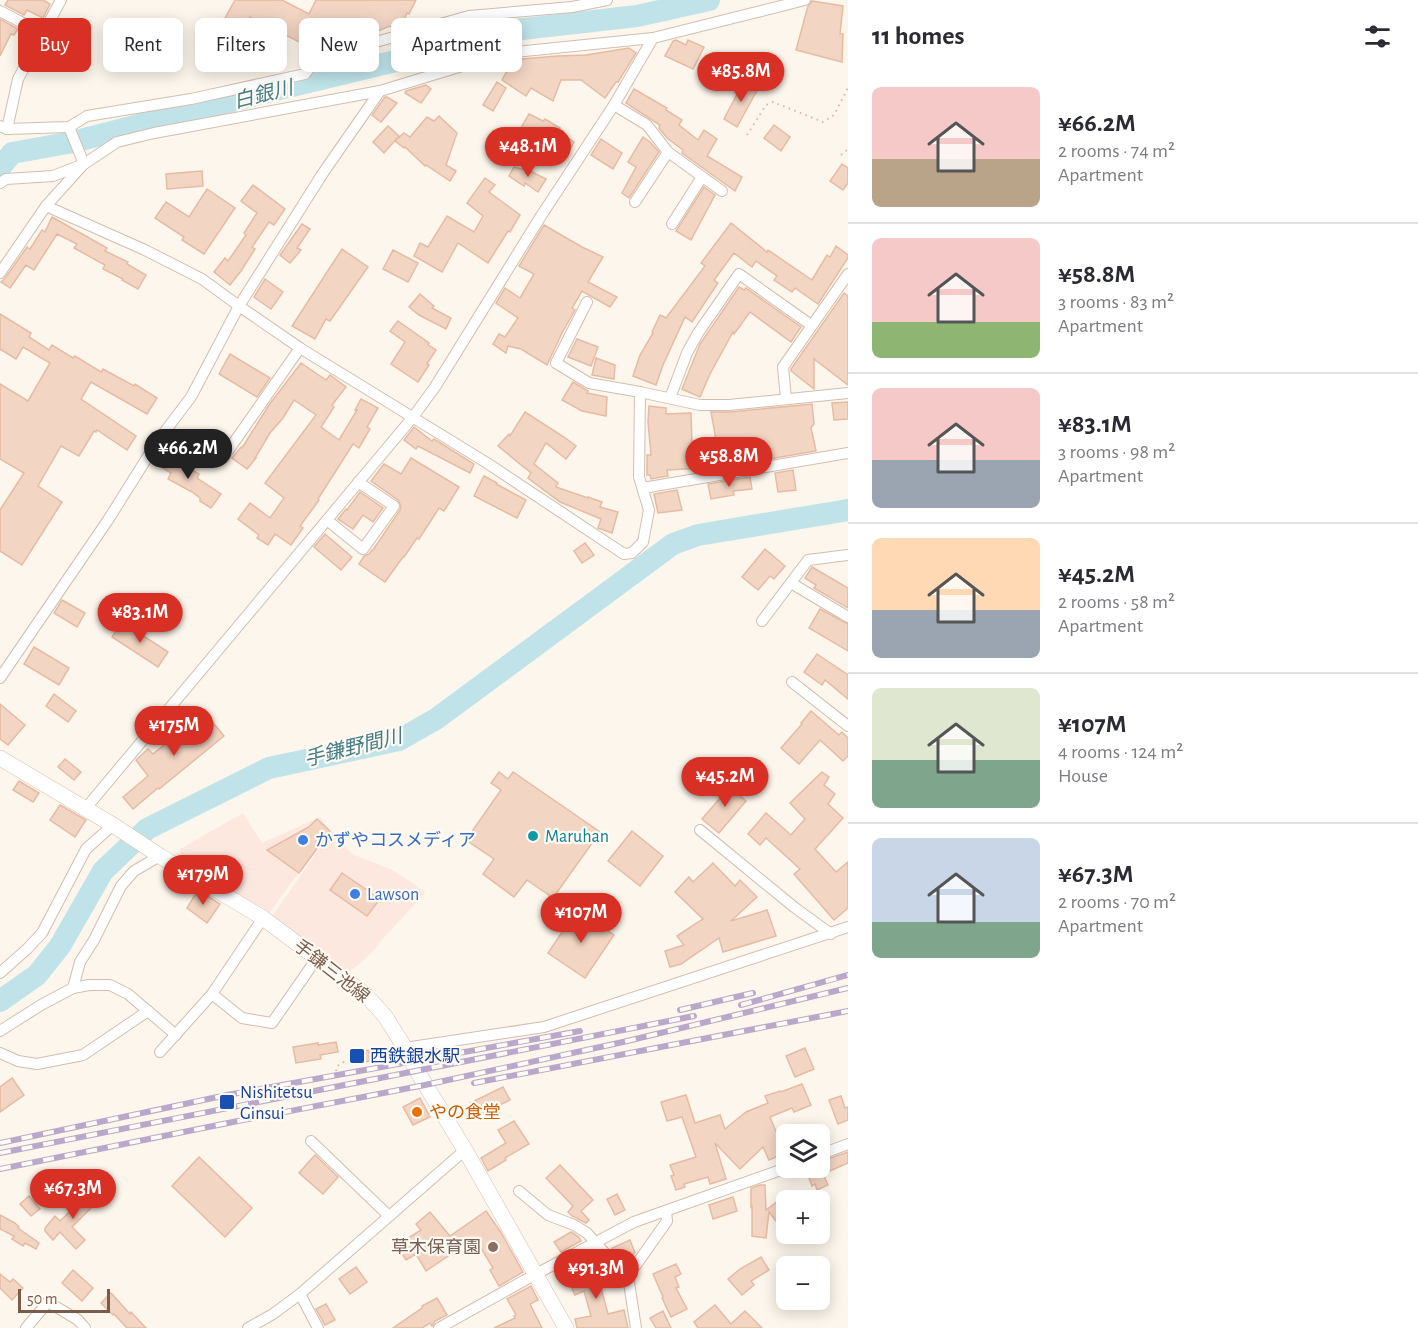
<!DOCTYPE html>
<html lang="en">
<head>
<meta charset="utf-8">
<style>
  :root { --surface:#fff; --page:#f7f7f7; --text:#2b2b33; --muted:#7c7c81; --line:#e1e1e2; --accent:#d93025 }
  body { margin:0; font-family:"Alegreya Sans","Noto Sans JP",sans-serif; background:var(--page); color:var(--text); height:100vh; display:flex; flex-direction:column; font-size:22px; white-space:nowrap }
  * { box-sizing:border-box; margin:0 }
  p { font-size:20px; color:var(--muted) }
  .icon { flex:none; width:33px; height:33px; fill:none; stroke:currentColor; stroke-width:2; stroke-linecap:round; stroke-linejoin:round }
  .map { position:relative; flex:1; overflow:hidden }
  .panel { display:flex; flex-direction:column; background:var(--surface); width:570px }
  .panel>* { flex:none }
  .banner { position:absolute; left:18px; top:18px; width:570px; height:54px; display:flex; gap:12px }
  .fabs { position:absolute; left:776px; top:1124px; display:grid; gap:12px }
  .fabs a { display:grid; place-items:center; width:54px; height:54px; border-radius:9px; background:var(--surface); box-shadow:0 3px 15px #0003; font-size:30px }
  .scale { position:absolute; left:18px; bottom:15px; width:92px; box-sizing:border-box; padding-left:6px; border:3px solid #7a5c4d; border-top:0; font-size:16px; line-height:21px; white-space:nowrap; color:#7a5c4d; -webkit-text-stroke:4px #fffaf3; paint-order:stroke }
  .price { position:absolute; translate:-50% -51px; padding:0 14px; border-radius:21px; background:var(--accent); color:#fff; font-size:20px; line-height:39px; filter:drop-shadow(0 2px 3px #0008) }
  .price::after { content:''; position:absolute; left:50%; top:36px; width:18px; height:14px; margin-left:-9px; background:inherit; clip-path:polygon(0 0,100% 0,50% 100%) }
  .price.on { background:#222; color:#fff }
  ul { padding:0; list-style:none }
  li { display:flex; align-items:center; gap:18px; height:150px; padding:0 24px }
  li+li { border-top:2px solid var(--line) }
  li span { display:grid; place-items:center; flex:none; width:168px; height:120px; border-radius:9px; color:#555 }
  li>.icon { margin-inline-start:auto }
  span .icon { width:72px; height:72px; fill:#fffc; stroke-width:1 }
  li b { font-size:26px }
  h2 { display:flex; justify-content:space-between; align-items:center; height:72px; padding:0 24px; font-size:26px }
  .pill { padding:0 21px; border-radius:9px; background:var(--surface); box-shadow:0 3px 15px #0003; font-size:21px; line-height:54px }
  .pill.on { background:var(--accent); color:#fff }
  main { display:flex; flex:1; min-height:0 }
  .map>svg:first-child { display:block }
  .commercial { fill:#fde8e0 }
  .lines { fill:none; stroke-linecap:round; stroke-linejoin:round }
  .river { stroke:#bfe3e8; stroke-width:22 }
  .building { fill:#f3d5c3; stroke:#e6bba3; stroke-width:1.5 }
  .minor-casing { stroke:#d1beb0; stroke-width:12 }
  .secondary-casing { stroke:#d6c0b0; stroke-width:16 }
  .path { stroke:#d9b8a5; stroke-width:2; stroke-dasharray:1.5 4.5; stroke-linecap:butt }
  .minor { stroke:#fff; stroke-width:10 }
  .secondary { stroke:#fff; stroke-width:15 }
  .rail-casing { stroke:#b9a8c9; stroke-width:6 }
  .rail { stroke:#fffaf3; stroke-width:4; stroke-dasharray:11; stroke-linecap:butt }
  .culture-dot { fill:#0f9aa8; stroke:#fffaf3; stroke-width:2 }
  .shop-dot { fill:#3f7fe0; stroke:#fffaf3; stroke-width:2 }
  .transit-dot { fill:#1a4fb4; stroke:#fffaf3; stroke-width:2 }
  .food-dot { fill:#e8710a; stroke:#fffaf3; stroke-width:2 }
  .education-dot { fill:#8d6e63; stroke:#fffaf3; stroke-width:2 }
  .labels { text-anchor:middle; stroke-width:4.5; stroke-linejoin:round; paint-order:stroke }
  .culture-label { font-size:18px; fill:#0d838f; stroke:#fffaf3; text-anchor:start }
  .shop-label { font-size:18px; fill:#366cbe; stroke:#fffaf3; text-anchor:start }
  .street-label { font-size:18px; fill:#7a5c4d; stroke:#fffaf3 }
  .transit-label { font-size:18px; fill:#164399; stroke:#fffaf3; text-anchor:start }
  .food-label { font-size:18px; fill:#c56008; stroke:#fffaf3; text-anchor:start }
  .education-label { font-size:18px; fill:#785e54; stroke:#fffaf3; text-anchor:end }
  .water-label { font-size:20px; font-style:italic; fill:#437c86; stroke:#fffaf3 }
</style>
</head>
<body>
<main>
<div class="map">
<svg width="848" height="1328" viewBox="0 0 848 1328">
  <rect width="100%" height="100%" fill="#fdf6ec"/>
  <g class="commercial">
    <path d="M243,813L262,843L320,817L330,830L267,916L181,861L180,849Z"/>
    <path d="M332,831L352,854L390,869L413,883L425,893L380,942L375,949L356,967L348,972L271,918Z"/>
  </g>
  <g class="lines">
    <g class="river">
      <path d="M0,168L12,153L73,142L275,90L404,59L488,33L637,16L709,0"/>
      <path d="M0,1001L37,975L60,946L103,871L147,829L269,768L399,740L436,719L673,544L698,535L848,510"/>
    </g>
  </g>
  <g class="building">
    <path d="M8,0H43L50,4L43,18L27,10L24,15L5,5Z"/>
    <path d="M235,0H282L309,14L316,0H416L409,14L407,13L401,27L395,29L390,26L358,39L338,28L334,37L329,35L327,38L318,32L311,48L250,17L260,59L236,65L208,49Z"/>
    <path d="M812,1L843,6L840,34H843L842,62L796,50L808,6Z"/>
    <path d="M0,19L18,29L14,35L11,34L0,56Z"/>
    <path d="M676,40L686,45L688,40L704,47L693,69L665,56L673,41Z"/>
    <path d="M629,48L636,53L618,82H616L605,98L581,80H561L553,101L531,88L526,96L502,80L511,64L518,69L522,59L557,56L586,55Z"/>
    <path d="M744,81L759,87L737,127L724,119Z"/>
    <path d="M497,82L506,88L493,111L483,105Z"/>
    <path d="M426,85L431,89L421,103L405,93L406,91Z"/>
    <path d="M634,89L667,108L666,110L682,120L679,125L698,140L704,130L717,139L707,156L742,177L735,191L682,153L683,150L667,138L659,128L660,125L626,103Z"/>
    <path d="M385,97H387L397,103L381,122L372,115Z"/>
    <path d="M529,114L543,121L545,119L560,128L558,131L574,142L568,153L548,141L539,160L509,146L516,132L518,133Z"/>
    <path d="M439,116L457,133L446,165L456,171L450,181L426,165L425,166L405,147L404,148L395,141L404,133L410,137L427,117L434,121Z"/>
    <path d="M774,125L790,137L781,151L764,138Z"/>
    <path d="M388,126L399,136L384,153L373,142Z"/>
    <path d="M643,137L651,143L659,152L629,198L622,193L636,167L628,162Z"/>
    <path d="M601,139L622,153L613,169L591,155Z"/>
    <path d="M842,164L848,168V183L843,190L830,181Z"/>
    <path d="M514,167L532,172L546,179L538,192L525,183L524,186L509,176Z"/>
    <path d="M202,171L203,186L167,189L166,174Z"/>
    <path d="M485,178L495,185L489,192L520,215L510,232L508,231L488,263L458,243L442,272L414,256L420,243L428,247L447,216L474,232L483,216L467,203Z"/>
    <path d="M253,185L285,209L274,225L269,222L252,247L255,249L241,271L230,285L214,272L225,258L228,261L246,235L244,233L257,213L241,201Z"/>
    <path d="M704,187L715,195L691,240L676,231Z"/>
    <path d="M207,189L235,208L204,254L182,240L184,237L155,218L166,202L189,217Z"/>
    <path d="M52,217L107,248L105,251L128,262L127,264L146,275L138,289L122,280L123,279L103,269L105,265L74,248L77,244L57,234L34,270L26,265L10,288L1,282L6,277L27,247L30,249L42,230L45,232Z"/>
    <path d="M731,223L767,252L768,250L812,280L827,255L830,257L836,246L848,255V258L818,304L795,288L792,292L774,280L777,276L756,261L752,267L734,253L714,280L718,283L692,322L685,317L663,365L656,385L633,376L640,355L653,333L652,332L660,315L666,318L705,266L701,263Z"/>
    <path d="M302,224L310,229L297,248L301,250L290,263L280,255Z"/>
    <path d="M544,225L582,247L603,257L588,282L617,297L610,307L582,291L572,308L575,310L562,333L547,365L521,349L508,346L506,353L493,344L499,334L505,337L518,318L496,303L505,288L520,298L534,274L519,266Z"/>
    <path d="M342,249L368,267L330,321L326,319L315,339L292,326Z"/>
    <path d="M393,250L418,263L408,282L383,269Z"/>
    <path d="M265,279L283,292L271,309L254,297Z"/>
    <path d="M739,287L744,290L746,288L801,327L791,342L750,312L734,334L733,332L710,374L700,397L682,389L700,344Z"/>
    <path d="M844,293L848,296V385L814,359V389L791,371V369Z"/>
    <path d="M420,294L434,306L432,308L451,318L446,329L419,315L409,307Z"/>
    <path d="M0,314L31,333L29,337L49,350L52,345L73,358L75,356L101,372L103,369L134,386L135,384L157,398L147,414L91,382L81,399L136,436L127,450L97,430L96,432L94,431L79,456L61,446L38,486L62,502L22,565L0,551V510L24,473L0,459V384L28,401L50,363L23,347L16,359L0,349Z"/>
    <path d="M398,321L429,343L428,345L436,350L427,364L429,365L418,382L391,364L405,342L390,331Z"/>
    <path d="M577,339L598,347L591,366L568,357Z"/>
    <path d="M230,354L270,378L257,397L219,374Z"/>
    <path d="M596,358L615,365L614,379L592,375Z"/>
    <path d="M301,363L326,380L330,375L346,387L332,405L334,407L321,427L339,440L357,410H355L361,399L378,408L367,427L370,429L359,448L353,444L318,499L319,500L300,526L303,528L291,545L275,534L268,545L257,538L259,535L238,519L250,503L270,518L284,498L265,483L316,415L294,400L283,418L270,433L255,458H256L247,469L232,458L241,447L242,448L269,405Z"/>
    <path d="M573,382L588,391L587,393L607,397L606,416L582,411L562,400Z"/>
    <path d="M848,402V419L834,420L832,403Z"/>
    <path d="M812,404L814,424L811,428L816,451L769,459L748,461V462L706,470L705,468L667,470L668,476L651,479L650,475H647V455H651L648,422L649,406L666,408V414L691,413L692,444L716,440L711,412H730Z"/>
    <path d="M525,412L564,437L576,446L566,459L546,443L534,464L558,483L556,487L588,498V497L602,502L600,507L618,512L612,533L598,528L601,519L560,502L528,478L531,473L498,446L509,434L510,436Z"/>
    <path d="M414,427L432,441L434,439L474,464L470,473L418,446L416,449L404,440Z"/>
    <path d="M159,452L199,474L197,478L221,494L211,508L200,501V498L192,492L168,479L171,473L153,462Z"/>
    <path d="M411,458L459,487L444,511L439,508L419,539L417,538L404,557H403L385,582L359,564L364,556L369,554L372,550H373L400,510L401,506L398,500L371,481L384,464L401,474Z"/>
    <path d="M793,470L796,490L778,492L775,473Z"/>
    <path d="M484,476L497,483L496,484L526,500L517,518L474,496Z"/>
    <path d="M750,477L752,489L733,491L734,495L711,499L708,484Z"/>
    <path d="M677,490L682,510L658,513L654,494Z"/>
    <path d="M360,492L383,508L373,522L363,515L353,529L338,519L346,509L347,510Z"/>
    <path d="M325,534L352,557L341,570L314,547Z"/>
    <path d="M585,543L594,555L582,563L574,551Z"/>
    <path d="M765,549L785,566L774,579L770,576L758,590L742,577Z"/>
    <path d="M812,567L848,588V608L814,588L816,585L805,578Z"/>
    <path d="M62,600L85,613L77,627L54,613Z"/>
    <path d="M820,609L848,624V651L809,628Z"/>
    <path d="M122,622L168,652L158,667L112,637Z"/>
    <path d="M34,647L69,668L59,685L24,664Z"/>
    <path d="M817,654L848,675V699L825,680L822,685L804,672Z"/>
    <path d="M54,694L76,711L68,722L46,706Z"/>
    <path d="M0,704L25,725L8,745L0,739Z"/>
    <path d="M811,711L839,735L842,732L848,738V756L843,761L820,740L799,764L781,748L802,724L801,723Z"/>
    <path d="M204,712L224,736L169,781L159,789L158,788L133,809L123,797L148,776L136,760L148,749L153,754Z"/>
    <path d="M65,759L81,772L74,780L58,767Z"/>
    <path d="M499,772L508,779L513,772L600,832L553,898L527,880L514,897L483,874L494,859L466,840L501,790L491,783Z"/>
    <path d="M822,772L829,777L824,785L835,794L828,804L843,818L815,849L836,872L848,862V908L834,920L794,874L800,869L766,838L760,845L748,834L766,813L791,835L805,819L790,803Z"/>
    <path d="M19,781L39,793L33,802L13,790Z"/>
    <path d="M734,782L742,789L738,794L746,801L719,833L702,819Z"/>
    <path d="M60,805L86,820L75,837L50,820Z"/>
    <path d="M317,819L330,831L299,873L267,850L309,827Z"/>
    <path d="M632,831L663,856L640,886L608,861Z"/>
    <path d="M713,863L735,886L740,880L757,897L731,921L767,910L776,936L723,952L719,938L681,964L670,967L665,951L684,945L677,936L703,919L675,892L689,877L693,882Z"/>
    <path d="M342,873L380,899L367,916L330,890Z"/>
    <path d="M198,890L220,904L207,923L187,908Z"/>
    <path d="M577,910L614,935L585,978L548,953Z"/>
    <path d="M336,1042L338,1052L320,1055L321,1059L296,1063L293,1047L318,1043V1045Z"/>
    <path d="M805,1048L814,1069L795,1077L786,1056Z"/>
    <path d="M369,1050L370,1061L352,1063L351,1053Z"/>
    <path d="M12,1078L24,1095L0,1112V1087Z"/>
    <path d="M802,1084L811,1105L794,1112L792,1108L770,1117L785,1153L769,1160L763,1147L740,1169L715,1143L726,1179L710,1184L708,1177L684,1184L685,1187L676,1190L671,1176L674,1175L670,1165L696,1157L682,1117L667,1121L661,1102L686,1095L695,1123L720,1115L725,1129L746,1112L768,1103L765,1096L780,1091L781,1092Z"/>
    <path d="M503,1087L510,1100L477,1117L470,1103Z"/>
    <path d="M841,1096L845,1108L848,1107V1120L838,1124L829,1100Z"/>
    <path d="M420,1098L430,1117L413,1125L403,1107Z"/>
    <path d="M514,1121L529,1144L505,1158L506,1160L488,1171L481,1158L506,1143L498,1130Z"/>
    <path d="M848,1152V1163L823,1174L828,1185L817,1190L815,1184L812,1186L805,1167H819V1162Z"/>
    <path d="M315,1155L338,1177L323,1194L299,1173Z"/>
    <path d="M199,1157L252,1208L225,1237L172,1186Z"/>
    <path d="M560,1165L593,1200L581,1211L589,1220L586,1223L572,1216L568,1212L573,1206L546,1178Z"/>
    <path d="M760,1185H765L766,1210L786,1195V1234L769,1212L766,1238L752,1236V1206L751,1207V1188Z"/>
    <path d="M94,1188L102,1197L72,1227L85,1240L76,1249L60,1232L53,1240L45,1231V1228L55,1216L60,1221Z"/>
    <path d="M617,1194L625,1210L615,1215L607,1199Z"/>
    <path d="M29,1196L40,1209L31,1216L20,1204Z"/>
    <path d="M733,1197L737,1211L713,1219L709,1205Z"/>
    <path d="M486,1211L500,1231L523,1272L499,1286L490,1270L493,1268L475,1238L426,1271L416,1254L406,1260L397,1245L421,1230L416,1224L430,1212L450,1236Z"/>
    <path d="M0,1215L15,1223L19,1227L18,1228L39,1243L36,1249L25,1243L23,1246L12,1239L14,1236L0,1229Z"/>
    <path d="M571,1232L579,1237L581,1241L561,1252L554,1242Z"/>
    <path d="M630,1240L635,1253L622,1260L614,1252L612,1248Z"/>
    <path d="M761,1257L769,1270L751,1281L754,1285L742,1295L728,1279L740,1269Z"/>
    <path d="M600,1259L607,1267L603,1268L605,1273L598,1277L608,1314L624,1310L628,1328H577L575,1319L591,1316L584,1291L575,1295L569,1282L586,1273L583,1267Z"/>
    <path d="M676,1264L681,1274L675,1277L679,1287L676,1288L687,1309L671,1317L662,1298L663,1297L653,1274Z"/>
    <path d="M356,1267L367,1282L350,1294L339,1279Z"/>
    <path d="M73,1270L93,1288L82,1301L62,1283Z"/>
    <path d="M0,1274L10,1282L13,1279L23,1288L12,1300L0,1288Z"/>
    <path d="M531,1286L538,1300L530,1304L542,1328H494L515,1318L514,1316L516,1315L507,1299Z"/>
    <path d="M111,1293L130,1314L131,1312L146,1328H127L114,1314L113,1315L101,1303Z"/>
    <path d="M437,1298L447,1315L435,1321L432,1326L430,1323L422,1328H393L422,1308V1306Z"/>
    <path d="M326,1304L335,1320L325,1325L316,1309Z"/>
    <path d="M715,1305L731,1324L745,1311L762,1328H698L694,1322Z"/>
    <path d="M663,1311L671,1328H656L650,1318Z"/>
  </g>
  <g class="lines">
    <defs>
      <g id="minor">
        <path d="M0,11L42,33"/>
        <path d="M653,38L614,105L647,125L668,152L722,191"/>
        <path d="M0,126L7,129L69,127L87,116L191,99L305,74L317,57L340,52L469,16L572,7L607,0"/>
        <path d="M69,127L84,164"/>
        <path d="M7,129L18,79L61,0"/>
        <path d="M0,183L6,179L53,176L84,164L117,142L154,133L380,91L505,53L653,38L805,0"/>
        <path d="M635,202L668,152"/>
        <path d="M46,206L145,250L202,279L239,306L300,348L487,463L624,554L632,553L643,542L649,510L639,477L640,392"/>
        <path d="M672,224L702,177"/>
        <path d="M0,273L46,206L82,166"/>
        <path d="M587,302L556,363L589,383L640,392L700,405H729L848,393"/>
        <path d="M670,398L687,353L698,333L739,274L811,325"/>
        <path d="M786,399L783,367L848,274"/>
        <path d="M223,458L300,348"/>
        <path d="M643,488L848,453"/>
        <path d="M327,520L363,549L394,506L358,482"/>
        <path d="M791,583L848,617"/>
        <path d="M762,621L808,560L848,555"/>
        <path d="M0,678L108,520L157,442L191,397L239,306L323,173L380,91"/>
        <path d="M792,682L848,726"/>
        <path d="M86,808L413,417L435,387L541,216L614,105"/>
        <path d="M700,830L794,907L831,934"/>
        <path d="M0,973L27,949L42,933L86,849L113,825"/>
        <path d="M73,988L80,962L94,940L121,886L134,871L160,856"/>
        <path d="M212,994L242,1018L272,1023L317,958"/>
        <path d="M0,1031L41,1005L73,988L89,985H110L128,994L176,1035"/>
        <path d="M405,1048L544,1027L848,927"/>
        <path d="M160,1052L212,994L263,918"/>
        <path d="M0,1053L18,1061L37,1064L83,1055L148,1011"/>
        <path d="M311,1141L389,1216"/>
        <path d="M819,1155L848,1144"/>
        <path d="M519,1191L548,1215L574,1225L587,1233L611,1260L621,1269L627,1270L636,1265L667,1221L666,1211"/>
        <path d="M627,1270L636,1328"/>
        <path d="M300,1294L318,1328"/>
        <path d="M26,1328L48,1302L78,1320L85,1328"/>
        <path d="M248,1328L273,1314L300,1294L465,1150"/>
        <path d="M439,1328L536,1274L634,1222L789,1167"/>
      </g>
      <path id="secondary" d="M0,758L113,825L160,856L263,918L366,995L385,1016L405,1048L417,1071L465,1150L566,1328"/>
    </defs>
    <use href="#minor" class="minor-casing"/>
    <use href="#secondary" class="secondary-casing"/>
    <g class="path">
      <path d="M747,135L766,105L773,102L823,122L834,115L848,88"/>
      <path d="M841,155L848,149"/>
      <path d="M335,1077L337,1066L344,1062L352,1061"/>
    </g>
    <use href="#minor" class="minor"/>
    <use href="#secondary" class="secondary"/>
    <defs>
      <g id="rail">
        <path d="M741,1005L848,975"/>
        <path d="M680,1010L753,993"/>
        <path d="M474,1083L848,1011"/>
        <path d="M0,1143L227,1095L580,1031"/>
        <path d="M0,1153L694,1016"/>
        <path d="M0,1169L233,1122L425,1085L623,1042L848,988"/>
      </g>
    </defs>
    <use href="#rail" class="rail-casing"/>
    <use href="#rail" class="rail"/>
  </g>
  <circle class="culture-dot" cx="533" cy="836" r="6"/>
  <g class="shop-dot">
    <circle cx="303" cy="840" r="6"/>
    <circle cx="355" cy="894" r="6"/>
  </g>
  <g class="transit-dot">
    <rect x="349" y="1048" width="16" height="16" rx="3"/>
    <rect x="219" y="1094" width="16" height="16" rx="3"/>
  </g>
  <circle class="food-dot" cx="417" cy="1112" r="6"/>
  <circle class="education-dot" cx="493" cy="1247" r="6"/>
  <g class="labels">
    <g class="culture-label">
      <text x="545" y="842">Maruhan</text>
    </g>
    <g class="shop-label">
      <text x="315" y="846">かずやコスメディア</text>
      <text x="367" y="900">Lawson</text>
    </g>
    <g class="street-label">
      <text transform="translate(332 971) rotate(38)" y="6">手鎌三池線</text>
    </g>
    <g class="transit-label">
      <text x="370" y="1062">西鉄銀水駅</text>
      <text x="240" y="1098">Nishitetsu<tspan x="240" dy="21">Ginsui</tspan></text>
    </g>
    <g class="food-label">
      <text x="429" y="1118">やの食堂</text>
    </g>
    <g class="education-label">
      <text x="481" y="1253">草木保育園</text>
    </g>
    <g class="water-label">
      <text transform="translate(263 94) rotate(-14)" y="7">白銀川</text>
      <text transform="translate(353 747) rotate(-14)" y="7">手鎌野間川</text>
    </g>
  </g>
</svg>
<div class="fabs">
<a><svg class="icon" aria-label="layers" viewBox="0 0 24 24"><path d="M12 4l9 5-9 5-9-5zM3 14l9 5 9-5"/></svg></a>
<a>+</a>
<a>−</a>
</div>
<div class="scale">50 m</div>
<b class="price" style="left:741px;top:103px">¥85.8M</b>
<b class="price" style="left:528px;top:178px">¥48.1M</b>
<b class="price on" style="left:188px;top:480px">¥66.2M</b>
<b class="price" style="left:729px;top:488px">¥58.8M</b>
<b class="price" style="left:140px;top:644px">¥83.1M</b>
<b class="price" style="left:174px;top:757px">¥175M</b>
<b class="price" style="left:725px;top:808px">¥45.2M</b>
<b class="price" style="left:203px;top:906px">¥179M</b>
<b class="price" style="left:581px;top:944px">¥107M</b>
<b class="price" style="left:73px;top:1220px">¥67.3M</b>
<b class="price" style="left:596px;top:1300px">¥91.3M</b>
<div class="banner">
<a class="pill on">Buy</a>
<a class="pill">Rent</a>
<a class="pill">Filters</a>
<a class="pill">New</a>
<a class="pill">Apartment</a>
</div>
</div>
<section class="panel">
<h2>11 homes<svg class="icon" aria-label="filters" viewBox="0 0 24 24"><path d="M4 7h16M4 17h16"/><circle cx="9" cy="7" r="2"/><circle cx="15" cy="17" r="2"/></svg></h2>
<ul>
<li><span style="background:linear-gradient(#f6c9c9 60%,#b9a48a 0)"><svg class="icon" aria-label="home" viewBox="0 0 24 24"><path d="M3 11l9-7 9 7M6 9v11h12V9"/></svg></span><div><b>¥66.2M</b><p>2 rooms · 74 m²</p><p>Apartment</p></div></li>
<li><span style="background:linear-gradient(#f6c9c9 70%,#8fb573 0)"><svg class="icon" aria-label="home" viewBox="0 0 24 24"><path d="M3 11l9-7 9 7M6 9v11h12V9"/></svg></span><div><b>¥58.8M</b><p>3 rooms · 83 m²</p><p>Apartment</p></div></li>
<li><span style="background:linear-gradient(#f6c9c9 60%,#9aa5b1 0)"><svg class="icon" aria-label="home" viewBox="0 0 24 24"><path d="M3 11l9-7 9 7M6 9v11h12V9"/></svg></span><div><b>¥83.1M</b><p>3 rooms · 98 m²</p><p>Apartment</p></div></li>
<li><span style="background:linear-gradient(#ffd9b3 60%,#9aa5b1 0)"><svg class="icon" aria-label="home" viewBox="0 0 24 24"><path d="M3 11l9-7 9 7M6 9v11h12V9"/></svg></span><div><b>¥45.2M</b><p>2 rooms · 58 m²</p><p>Apartment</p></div></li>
<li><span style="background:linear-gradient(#dfe7d0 60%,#7fa58c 0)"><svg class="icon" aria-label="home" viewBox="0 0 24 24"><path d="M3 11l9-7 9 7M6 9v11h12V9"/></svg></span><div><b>¥107M</b><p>4 rooms · 124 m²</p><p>House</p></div></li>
<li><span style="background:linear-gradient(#c9d6e8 70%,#7fa58c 0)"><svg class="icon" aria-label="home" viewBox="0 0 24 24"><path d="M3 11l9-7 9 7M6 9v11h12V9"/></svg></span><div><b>¥67.3M</b><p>2 rooms · 70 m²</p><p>Apartment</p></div></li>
</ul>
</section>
</main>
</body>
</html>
